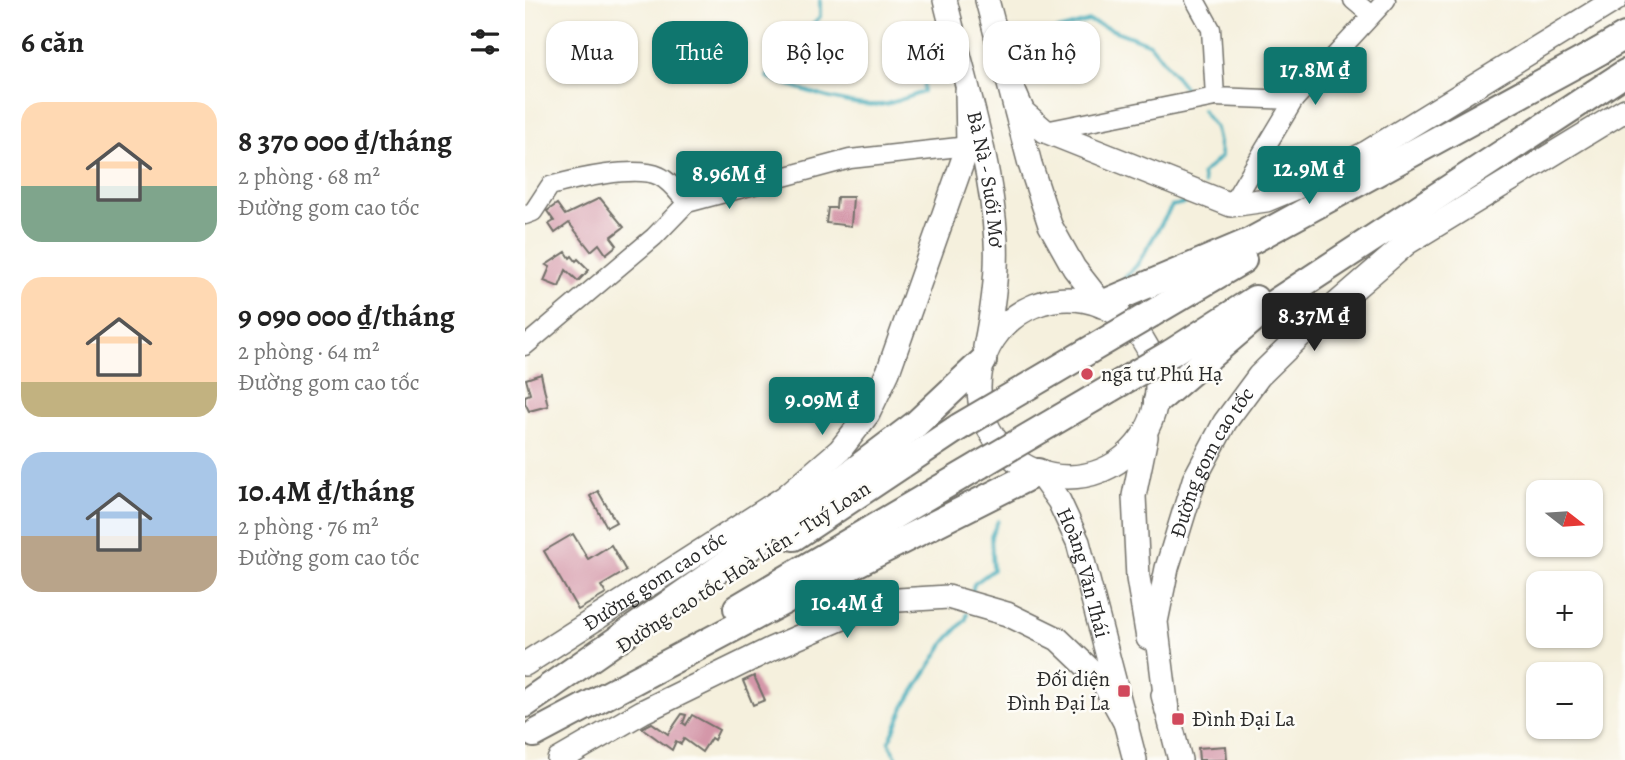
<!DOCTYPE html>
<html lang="vi">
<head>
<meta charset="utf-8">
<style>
  :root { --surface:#fff; --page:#f6f6f6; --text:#222; --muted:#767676; --accent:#0f766e }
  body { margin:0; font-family:Alegreya,serif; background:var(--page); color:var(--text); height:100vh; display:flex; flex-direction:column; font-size:26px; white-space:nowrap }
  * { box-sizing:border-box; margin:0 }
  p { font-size:23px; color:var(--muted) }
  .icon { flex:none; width:38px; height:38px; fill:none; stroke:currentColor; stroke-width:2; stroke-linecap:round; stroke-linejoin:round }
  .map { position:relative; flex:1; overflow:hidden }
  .drawer { display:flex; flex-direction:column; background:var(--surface); width:525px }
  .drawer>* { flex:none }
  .top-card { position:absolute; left:21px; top:21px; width:665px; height:63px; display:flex; gap:14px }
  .needle { width:46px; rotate:107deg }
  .tools { position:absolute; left:1001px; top:480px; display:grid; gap:14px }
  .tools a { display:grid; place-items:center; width:77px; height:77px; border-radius:14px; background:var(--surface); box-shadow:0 2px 5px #0004; font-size:35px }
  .price { position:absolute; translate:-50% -60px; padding:0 16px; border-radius:7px; background:var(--accent); color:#fff; font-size:23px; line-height:46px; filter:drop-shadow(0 2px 4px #0008) }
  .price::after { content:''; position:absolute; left:50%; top:42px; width:21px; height:16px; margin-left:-10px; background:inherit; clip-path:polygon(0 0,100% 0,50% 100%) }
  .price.on { background:#222; color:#fff }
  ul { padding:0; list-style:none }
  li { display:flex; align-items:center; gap:21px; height:175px; padding:0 21px }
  li span { display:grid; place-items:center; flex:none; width:196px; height:140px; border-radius:21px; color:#555 }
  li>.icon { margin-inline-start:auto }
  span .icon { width:84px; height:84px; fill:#fffc; stroke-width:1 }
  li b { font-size:30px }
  h2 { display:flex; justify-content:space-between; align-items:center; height:84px; padding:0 21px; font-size:30px }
  .pill { padding:0 24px; border-radius:21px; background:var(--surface); box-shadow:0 2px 5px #0004; font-size:24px; line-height:63px }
  .pill.on { background:var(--accent); color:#fff }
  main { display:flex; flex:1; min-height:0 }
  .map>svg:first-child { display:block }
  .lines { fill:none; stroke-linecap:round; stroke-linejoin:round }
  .stream { stroke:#3cabba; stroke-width:3.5 }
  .building { fill:#d497a9 }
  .minor-casing { stroke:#727069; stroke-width:21 }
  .major-casing { stroke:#727069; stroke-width:26 }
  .highway-casing { stroke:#727069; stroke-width:30 }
  .minor { stroke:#fff; stroke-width:18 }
  .major { stroke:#fff; stroke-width:23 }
  .highway { stroke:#fff; stroke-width:26 }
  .highway-bridge-casing { stroke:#727069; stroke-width:30; stroke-linecap:butt }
  .highway-bridge { stroke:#fff; stroke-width:26 }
  .poi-dot { fill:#d1495b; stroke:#fdfcf7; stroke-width:2.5 }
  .labels { text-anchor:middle; stroke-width:5; stroke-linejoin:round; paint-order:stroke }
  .street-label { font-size:21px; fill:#2b2b2b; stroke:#fdfcf7 }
  .poi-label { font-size:21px; fill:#2b2b2b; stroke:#fdfcf7; text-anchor:start }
</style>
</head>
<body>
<main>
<section class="drawer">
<h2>6 căn<svg class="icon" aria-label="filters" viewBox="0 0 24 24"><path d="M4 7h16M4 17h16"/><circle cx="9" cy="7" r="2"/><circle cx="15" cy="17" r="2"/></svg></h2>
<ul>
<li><span style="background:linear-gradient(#ffd9b3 60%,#7fa58c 0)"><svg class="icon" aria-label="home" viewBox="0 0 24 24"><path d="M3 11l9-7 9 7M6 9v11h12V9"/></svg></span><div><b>8 370 000 ₫/tháng</b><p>2 phòng · 68 m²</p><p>Đường gom cao tốc</p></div></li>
<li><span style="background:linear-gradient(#ffd9b3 75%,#c2b280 0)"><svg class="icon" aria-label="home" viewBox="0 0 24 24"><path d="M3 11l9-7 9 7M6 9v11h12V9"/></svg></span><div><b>9 090 000 ₫/tháng</b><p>2 phòng · 64 m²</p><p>Đường gom cao tốc</p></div></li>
<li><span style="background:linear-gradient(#a9c7e8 60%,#b9a48a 0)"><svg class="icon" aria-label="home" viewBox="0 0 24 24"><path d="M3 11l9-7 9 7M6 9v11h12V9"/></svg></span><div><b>10.4M ₫/tháng</b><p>2 phòng · 76 m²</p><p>Đường gom cao tốc</p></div></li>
</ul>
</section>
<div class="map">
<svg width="1100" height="760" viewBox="0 0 1100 760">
  <rect width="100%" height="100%" fill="#fdfcf7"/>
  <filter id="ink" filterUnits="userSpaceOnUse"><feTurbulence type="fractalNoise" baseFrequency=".0143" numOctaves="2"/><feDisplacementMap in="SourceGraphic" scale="14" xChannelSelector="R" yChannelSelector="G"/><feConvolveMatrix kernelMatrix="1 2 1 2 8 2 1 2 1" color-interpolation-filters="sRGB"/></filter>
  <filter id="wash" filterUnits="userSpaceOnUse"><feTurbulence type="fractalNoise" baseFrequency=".00686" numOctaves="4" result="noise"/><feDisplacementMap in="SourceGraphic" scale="28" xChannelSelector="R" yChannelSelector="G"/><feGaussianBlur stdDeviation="1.57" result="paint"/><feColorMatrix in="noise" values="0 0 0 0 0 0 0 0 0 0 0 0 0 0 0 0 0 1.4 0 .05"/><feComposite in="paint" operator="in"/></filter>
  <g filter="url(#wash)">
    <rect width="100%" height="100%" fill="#f5f0dd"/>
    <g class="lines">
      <g class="stream">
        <path d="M295,0V17L261,51L242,77C272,88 329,110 361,104C373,101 386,96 398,92L401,59L424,60"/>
        <path d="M488,43L564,21L625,44L664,93"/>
        <path d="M677,110L690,128L696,157L677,174L679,184"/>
        <path d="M593,285L612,265L647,206L668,201"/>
        <path d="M447,593L449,584L468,570L466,536L473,521"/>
        <path d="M373,760L364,742L380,705L421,641L441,619L442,614"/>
      </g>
    </g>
    <g id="blocks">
      <g class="building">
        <path d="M312,197H328L326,226L301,223L303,208H311Z"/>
        <path d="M75,198L99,227L86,237L92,245L81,254L74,244L66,251L44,223L30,233L24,224L29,221L22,211L32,204L40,215Z"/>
        <path d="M41,252L45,258L47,256L51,261L53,259L64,270L53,281L41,270L34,287L19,281L25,267L21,265Z"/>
        <path d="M16,374L23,406L4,411L0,403V396L5,394L1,379Z"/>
        <path d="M73,491L91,522L82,527L65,496Z"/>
        <path d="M48,534L63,559L86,545L101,571L76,586L81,594L53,610L19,551Z"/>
        <path d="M229,676L240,700L228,705L218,681Z"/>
        <path d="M157,714L161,715L158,723L161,725L167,715L194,730L189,740L186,738L177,752L159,739L156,744L151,741L147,750L117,728L127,723L143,734Z"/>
        <path d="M701,746L702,760H674L673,748Z"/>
      </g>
    </g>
  </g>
  <g filter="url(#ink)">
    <use href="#blocks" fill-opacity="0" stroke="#727069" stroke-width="2"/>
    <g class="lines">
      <defs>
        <g id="minor">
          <path d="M670,0L686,29L690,97L769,100"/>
          <path d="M828,0L846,15"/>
          <path d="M520,131L690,97"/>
          <path d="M706,205L769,100L861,0"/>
          <path d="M0,215L8,212L25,186C50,179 111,165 134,176C145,181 154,194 162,203"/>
          <path d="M0,346L129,237L162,203L325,159L443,146"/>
        </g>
        <g id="major">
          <path id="s1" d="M420,0C439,79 466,159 471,241C473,276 467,313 460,347"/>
          <path d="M462,0L505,164L525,225L549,268L577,304"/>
          <path d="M485,82L498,112L520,131L706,205L741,200L787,181L841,153L1090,0"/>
          <circle cx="543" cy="388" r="89"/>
          <path d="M621,437L609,496L613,578L623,638"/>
          <path id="s2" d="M513,472L534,501L553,542L610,760"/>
          <path id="s3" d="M0,664L259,498L315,450L343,414L363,372L443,146L442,91"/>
          <path d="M638,695L655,760"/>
          <path id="s4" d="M642,710L631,622L642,568L669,480L700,422L734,376L779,332L882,243L1100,110"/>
          <path d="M34,760L117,712L246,649L357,601L423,597L482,614L533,639L578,682L602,726"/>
        </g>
        <g id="highway">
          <path d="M1059,60L1100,36"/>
          <path d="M577,304L726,241L1075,51"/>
          <path d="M626,314L718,260"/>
          <path d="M646,353L730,299"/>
          <path d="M632,401L740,309L1100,73"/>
          <path d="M269,537L434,427"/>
          <path d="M212,608L455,465"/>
          <path d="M0,704L257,525L391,424L458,361"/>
          <path d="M9,734L297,581L513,472"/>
        </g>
      </defs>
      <use href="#minor" class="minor-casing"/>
      <use href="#major" class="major-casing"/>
      <use href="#highway" class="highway-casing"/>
      <use href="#minor" class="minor"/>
      <use href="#major" class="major"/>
      <use href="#highway" class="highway"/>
      <defs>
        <g id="highway-bridge">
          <path d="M434,427L626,314"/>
          <path d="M455,465L646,353"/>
        </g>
      </defs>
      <use href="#highway-bridge" class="highway-bridge-casing"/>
      <use href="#highway-bridge" class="highway-bridge"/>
    </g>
  </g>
  <g class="poi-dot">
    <circle cx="562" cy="374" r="7"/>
    <rect x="592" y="684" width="14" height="14" rx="3.5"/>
    <rect x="646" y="712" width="14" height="14" rx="3.5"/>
  </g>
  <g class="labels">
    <g class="street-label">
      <text dy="7" stroke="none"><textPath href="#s1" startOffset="184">Bà Nà - Suối Mơ</textPath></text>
      <text dy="7" stroke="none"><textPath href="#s4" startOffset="259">Đường gom cao tốc</textPath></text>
      <text transform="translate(218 567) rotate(-33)" y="7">Đường cao tốc Hoà Liên - Tuý Loan</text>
      <text dy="7" stroke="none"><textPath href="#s2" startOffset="112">Hoàng Văn Thái</textPath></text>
      <text dy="7" stroke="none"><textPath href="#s3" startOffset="154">Đường gom cao tốc</textPath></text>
    </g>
    <g class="poi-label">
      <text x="576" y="381">ngã tư Phú Hạ</text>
      <text x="585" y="686" text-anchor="end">Đối diện<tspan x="585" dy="24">Đình Đại La</tspan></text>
      <text x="667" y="726">Đình Đại La</text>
    </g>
  </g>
</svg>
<div class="tools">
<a><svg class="needle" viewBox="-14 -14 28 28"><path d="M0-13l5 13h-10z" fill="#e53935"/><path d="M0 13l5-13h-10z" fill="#767676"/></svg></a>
<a>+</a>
<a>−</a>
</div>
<b class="price" style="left:790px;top:107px">17.8M ₫</b>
<b class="price" style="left:784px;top:206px">12.9M ₫</b>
<b class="price" style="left:204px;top:211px">8.96M ₫</b>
<b class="price on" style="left:789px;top:353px">8.37M ₫</b>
<b class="price" style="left:297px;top:437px">9.09M ₫</b>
<b class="price" style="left:322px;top:640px">10.4M ₫</b>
<div class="top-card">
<a class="pill">Mua</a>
<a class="pill on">Thuê</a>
<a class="pill">Bộ lọc</a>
<a class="pill">Mới</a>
<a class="pill">Căn hộ</a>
</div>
</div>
</main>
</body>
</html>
